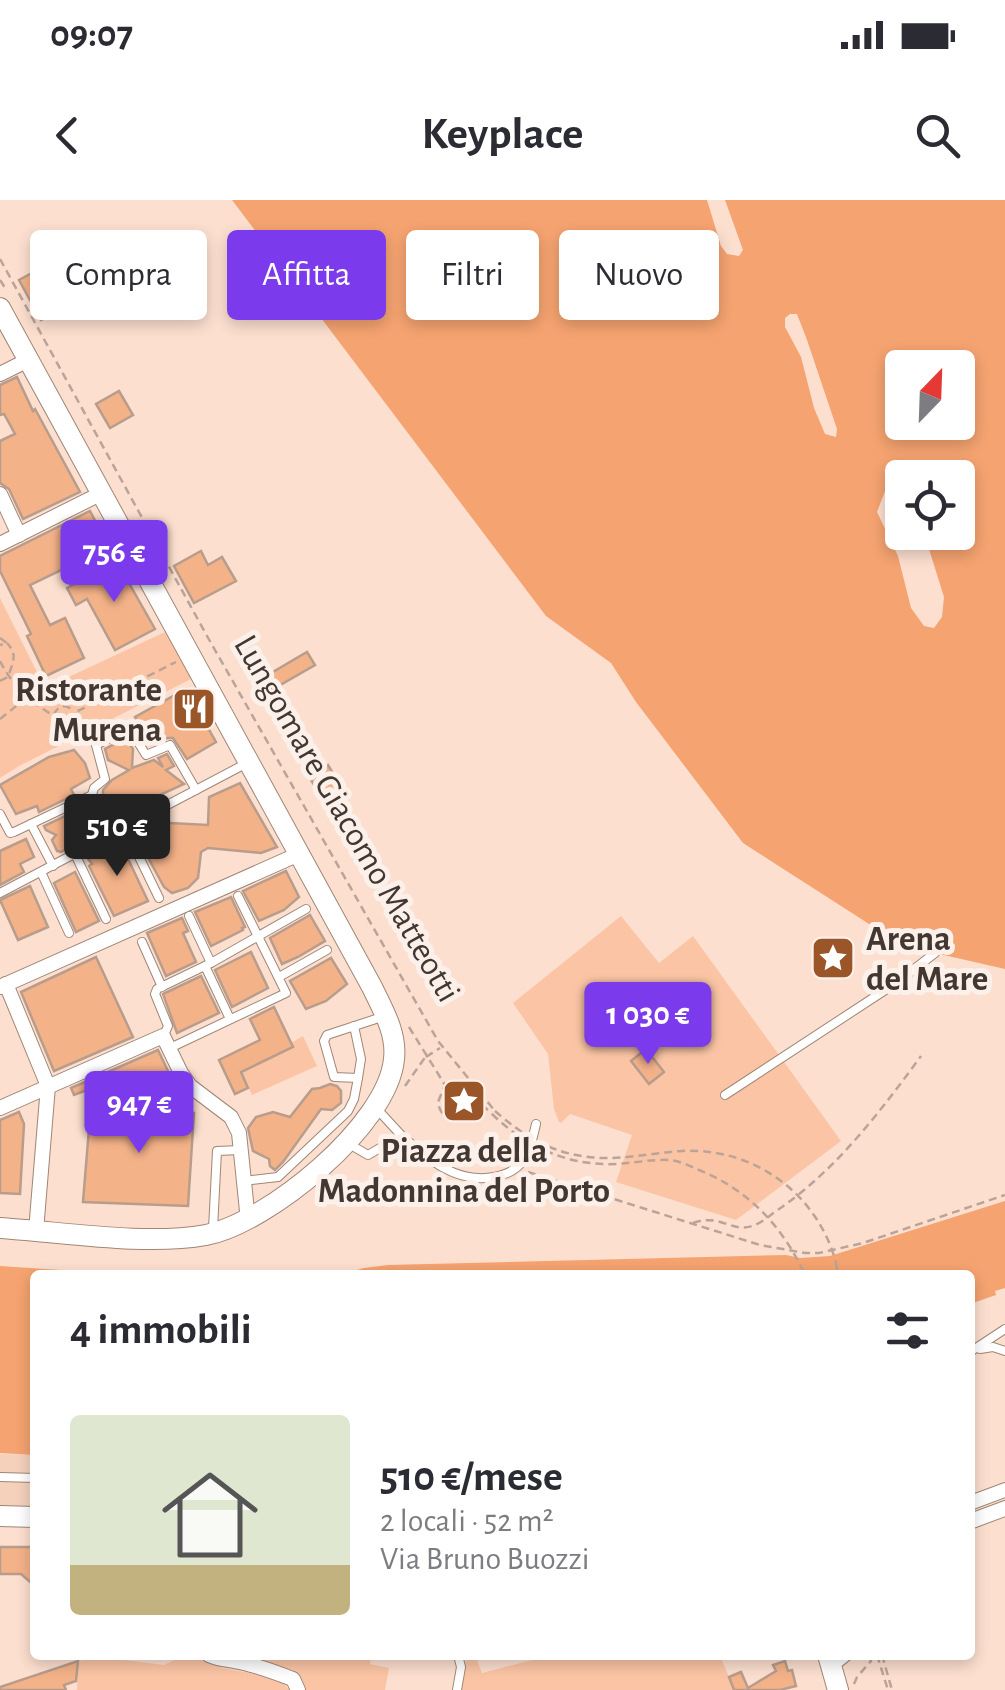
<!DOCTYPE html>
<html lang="it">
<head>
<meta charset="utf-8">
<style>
  :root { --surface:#fff; --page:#f7f7f7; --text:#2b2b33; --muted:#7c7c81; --line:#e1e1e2; --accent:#7c3aed }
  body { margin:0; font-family:"Alegreya Sans",sans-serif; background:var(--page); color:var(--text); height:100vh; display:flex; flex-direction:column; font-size:38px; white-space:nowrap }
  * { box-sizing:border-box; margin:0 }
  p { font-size:32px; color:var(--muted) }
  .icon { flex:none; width:55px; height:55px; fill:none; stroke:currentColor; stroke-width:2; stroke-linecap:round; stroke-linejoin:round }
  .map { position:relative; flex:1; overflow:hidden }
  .panel { position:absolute; left:30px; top:1070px; width:945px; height:390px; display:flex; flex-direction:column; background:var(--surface); border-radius:10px; box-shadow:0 5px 15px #0003 }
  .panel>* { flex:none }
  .banner { position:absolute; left:30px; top:30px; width:945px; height:90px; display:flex; gap:20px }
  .needle { width:65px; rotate:23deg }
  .controls { position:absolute; left:885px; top:150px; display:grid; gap:20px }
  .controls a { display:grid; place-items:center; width:90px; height:90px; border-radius:10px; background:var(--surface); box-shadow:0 5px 15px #0003; font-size:50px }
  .price { position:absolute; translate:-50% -85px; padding:0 22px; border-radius:10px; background:var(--accent); color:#fff; font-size:32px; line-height:65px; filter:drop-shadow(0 2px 5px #0008) }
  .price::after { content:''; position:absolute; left:50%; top:60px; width:30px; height:22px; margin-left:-15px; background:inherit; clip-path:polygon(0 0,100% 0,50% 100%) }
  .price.active { background:#222; color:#fff }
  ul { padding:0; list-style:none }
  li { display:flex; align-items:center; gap:30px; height:250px; padding:0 40px }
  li+li { border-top:2px solid var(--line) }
  li span { display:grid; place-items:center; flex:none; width:280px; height:200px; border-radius:10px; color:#555 }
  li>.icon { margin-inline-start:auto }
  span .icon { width:120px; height:120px; fill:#fffc; stroke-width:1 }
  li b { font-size:42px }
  h2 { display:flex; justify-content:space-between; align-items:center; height:120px; padding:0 40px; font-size:42px }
  .chip { padding:0 35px; border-radius:10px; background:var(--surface); box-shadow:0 5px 15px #0003; font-size:35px; line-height:90px }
  .chip.active { background:var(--accent); color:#fff }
  .status { display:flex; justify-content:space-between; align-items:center; height:70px; padding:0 50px; background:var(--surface); direction:ltr }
  .status svg { height:28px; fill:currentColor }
  header { display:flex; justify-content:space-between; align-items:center; height:130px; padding:0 40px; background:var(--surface); font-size:45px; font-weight:600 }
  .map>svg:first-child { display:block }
  .built { fill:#f5d1bc }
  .green { fill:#fbc5a5 }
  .water { fill:#f5a370; fill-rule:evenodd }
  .pier { fill:#fcdfcf }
  .building { fill:#f4b289; stroke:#b89d8d; stroke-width:2.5 }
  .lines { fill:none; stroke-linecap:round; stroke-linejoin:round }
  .lane-casing { stroke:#a08676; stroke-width:10 }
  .street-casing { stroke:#a08676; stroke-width:16 }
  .secondary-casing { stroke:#a08676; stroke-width:22 }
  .path { stroke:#bba497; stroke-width:2.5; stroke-dasharray:8 5; stroke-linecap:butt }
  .lane { stroke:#fff; stroke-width:8 }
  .street { stroke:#fff; stroke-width:14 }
  .secondary { stroke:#fff; stroke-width:20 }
  .path-bridge { stroke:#bba497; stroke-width:2.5; stroke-dasharray:8 5; stroke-linecap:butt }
  .labels { text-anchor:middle; stroke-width:10; stroke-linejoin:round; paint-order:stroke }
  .poi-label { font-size:35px; font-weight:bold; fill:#433731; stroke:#fcf1ea; text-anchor:end }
  .street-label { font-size:35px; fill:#433731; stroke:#fcf1ea }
</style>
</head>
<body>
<div class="status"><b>09:07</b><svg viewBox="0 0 49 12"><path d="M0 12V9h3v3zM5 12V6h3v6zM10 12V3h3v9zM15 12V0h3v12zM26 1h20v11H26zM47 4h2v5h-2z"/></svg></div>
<header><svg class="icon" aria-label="back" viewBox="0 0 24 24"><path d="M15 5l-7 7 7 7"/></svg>Keyplace<svg class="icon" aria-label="search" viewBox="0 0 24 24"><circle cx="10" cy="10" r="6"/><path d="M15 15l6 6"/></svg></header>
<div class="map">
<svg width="1005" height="1490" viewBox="0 0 1005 1490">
  <rect width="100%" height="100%" fill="#fcdfcf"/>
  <path class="built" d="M0,1254L35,1255V1306H0Z"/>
  <g class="green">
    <path d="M0,398L45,488L165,432L191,479L19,566L0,578Z"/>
    <path d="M621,716L659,763L693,736L841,941L736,1020L616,982L632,935L570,914L561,923L559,922L554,909L548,854L513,803Z"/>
    <path d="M303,836L317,866L252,895L241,872L293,846L291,843Z"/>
    <path d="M185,1455H199L223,1468L278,1479L290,1490H77L78,1461L101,1457L164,1465Z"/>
    <path d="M230,1455H371L370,1464L389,1468L385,1490H301V1477L296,1474Z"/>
    <path d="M467,1455H471L477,1460L482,1473L552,1455H720L734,1490H460Z"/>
  </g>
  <g class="water">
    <path d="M232,0H1005V769L935,753L880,731L743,643L636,502L611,463L546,416ZM902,168H958V222H902ZM902,278H958V332H902Z"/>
    <path d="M1005,1001V1088L995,1091L996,1095L970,1104V1075H339L364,1068L388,1065L786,1055L800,1058L830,1056Z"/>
    <path d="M0,1066L136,1075H35V1255L0,1253Z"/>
  </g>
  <g class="pier">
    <path d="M707,0H725L743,50L739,56L727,54L721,46Z"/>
    <path d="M790,114H797L807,140L837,229L836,237L825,234L814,208L801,157L785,127V118Z"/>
    <path d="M902,283V332L924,333L944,397L942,417L934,428L924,426L911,408L898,356L877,312L887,286Z"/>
  </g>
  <g class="building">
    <path d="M47,65L68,105L41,120L19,80Z"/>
    <path d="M17,177L33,211L35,209L80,292L23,319L9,289L0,283V241L15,234L4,214L0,215V185Z"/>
    <path d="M119,191L133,215L110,228L96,204Z"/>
    <path d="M90,311L109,347L30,385L50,425L65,418L84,458L46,476L27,436L31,434L0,371V356Z"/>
    <path d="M201,351L208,365L222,357L236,381L194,403L174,366Z"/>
    <path d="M117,362L155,429L115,450L87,399L76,405L67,388Z"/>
    <path d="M307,452L315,465L268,492L261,479Z"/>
    <path d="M186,489L216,542L187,559L173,538H167L151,545L135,517Z"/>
    <path d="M126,538L133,549L132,568L154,560L163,567L158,558L167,554L174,566L166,570L184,584L112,617L103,598V590L112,580L129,570L108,560L105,549Z"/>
    <path d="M74,550L85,563L90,578L71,589L74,595L39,612L37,606L16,614L0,585L49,557Z"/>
    <path d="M328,565L342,589L322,600L309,576Z"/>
    <path d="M240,583L277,647L261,653L208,648L201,652L198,678L188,688L172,693L164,687L144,650L146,624L151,622L208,625L209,597Z"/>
    <path d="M80,609L89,626H91L96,634L80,643L78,638L72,646L61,652L57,651L52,640L56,635L46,630L44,626Z"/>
    <path d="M26,639L34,657L20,664L24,672L0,685V651Z"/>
    <path d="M120,642L148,701L114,716L89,666L92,664L86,656L104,647L105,649Z"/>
    <path d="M286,671L299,697L284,710L259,721L243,691Z"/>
    <path d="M75,672L99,721L76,732L54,683Z"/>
    <path d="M30,686L48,727L18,740L0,700Z"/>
    <path d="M231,697L245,727L242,728L243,730L211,746L195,712Z"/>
    <path d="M310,715L325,741L298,757L282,764L270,738Z"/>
    <path d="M182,718L188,731L183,733L196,762L166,776L147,733Z"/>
    <path d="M251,752L268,788L232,807L215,770Z"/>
    <path d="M96,757L133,837L54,871L21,792Z"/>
    <path d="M331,758L347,784L326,801L306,809L290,781Z"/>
    <path d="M201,776L219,813L177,833L163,794Z"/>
    <path d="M274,807L293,847L241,872L248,888L235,894L219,860L260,840L250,819Z"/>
    <path d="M646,849L664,872L649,884L631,861Z"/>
    <path d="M158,850L176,888L153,891L144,879L115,891L111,881L74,895L71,888Z"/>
    <path d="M330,884L337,886L341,891V903L332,910L321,909L283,962L275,970L270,966L269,959L253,951L248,928L256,917L273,912L290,917L312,889L320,888Z"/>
    <path d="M91,904L194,913L188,1006L83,1002Z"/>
    <path d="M19,912L24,924L20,994L0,993V920Z"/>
    <path d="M0,1347H30L35,1353V1386L21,1374H0Z"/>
    <path d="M78,1461L76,1481L64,1485L66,1490H0V1487Z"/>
    <path d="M785,1461L788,1471L792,1470L796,1486L780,1490H734L729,1477L741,1472L748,1488L776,1471L773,1465Z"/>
  </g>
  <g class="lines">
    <defs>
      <g id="lane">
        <path d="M92,595L94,588L105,579L96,545L127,529H130L146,555L170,545L196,590"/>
        <path d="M0,614L10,633L14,632L92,595L112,635"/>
        <path d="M31,624L53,666"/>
        <path d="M125,628L159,698"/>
        <path d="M75,654L106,719"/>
        <path d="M41,672L69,733"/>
        <path d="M0,693L249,562"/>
        <path d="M189,716L211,763"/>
        <path d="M142,742L162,787"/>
        <path d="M205,766L230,819"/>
        <path d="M279,777L327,750"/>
        <path d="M354,826L361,859L358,878L334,877L324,841L327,835L382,817"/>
        <path d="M164,835L168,826L155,794L157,789L211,763L306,709"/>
        <path d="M170,848L286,793L238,696"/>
        <path d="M725,895L896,783L935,753"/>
        <path d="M377,909L401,935L398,941L392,945"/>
        <path d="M401,935C428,959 456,984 494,977C505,975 515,971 522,962C530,951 533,937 536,924"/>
        <path d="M349,944L368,955L380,948"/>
        <path d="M244,981L278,977L348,911L354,899L358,878"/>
        <path d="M213,1029L217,951L240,950"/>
        <path d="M980,1149L993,1147L1005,1151"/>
        <path d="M970,1152L1005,1129"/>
        <path d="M0,1277L35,1278"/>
        <path d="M970,1300L1005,1287"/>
        <path d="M970,1306L1005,1293"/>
        <path d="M970,1318L1005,1305"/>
        <path d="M970,1325L1005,1312"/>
        <path d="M839,1463L849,1455"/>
        <path d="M457,1490L461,1467L458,1455"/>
      </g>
      <g id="street">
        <path d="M0,174L28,160"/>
        <path d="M0,294L19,335"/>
        <path d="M0,344L100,294"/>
        <path d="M6,784L48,886L36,1031"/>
        <path d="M0,787L299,654"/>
        <path d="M0,908L163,836L181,873L190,886L231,917L239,933L248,1021"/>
        <path d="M209,1455C217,1459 224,1459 234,1461C254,1464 274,1472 293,1479L298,1490"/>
      </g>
      <g id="secondary">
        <path d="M0,108L372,787C383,810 397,833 394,859C388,925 268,1023 206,1035C145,1046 63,1032 0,1028"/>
        <path d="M0,1316L35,1317"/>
        <path d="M828,1455L838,1490"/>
      </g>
    </defs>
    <use href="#lane" class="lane-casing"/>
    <use href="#street" class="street-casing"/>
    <use href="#secondary" class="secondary-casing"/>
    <g class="path">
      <path d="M0,59L207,436L438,841L495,911"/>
      <path d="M0,80L7,91"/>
      <path d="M0,438L7,443L0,445"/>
      <path d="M0,461C14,488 28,500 54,516L55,522L62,526L71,524L74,513L176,462"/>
      <path d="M0,481L8,477C13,462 18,455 7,443"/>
      <path d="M54,515C57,505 68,503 73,512"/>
      <path d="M0,519L25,499"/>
      <path d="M409,827L445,885L438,902C439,913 447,920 458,918C473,911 475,896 492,914"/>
      <path d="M426,857L440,848"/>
      <path d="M405,886L426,856"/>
      <path d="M528,972L760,1045L805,1053H819L863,1043L1005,995"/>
      <path d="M693,1023C719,1013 732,1033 752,1026C762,1023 770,1015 779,1009C836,970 880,912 921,856"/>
      <path d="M836,1063L838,1075"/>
      <path d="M877,1455L888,1490"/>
      <path d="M882,1455L892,1490"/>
      <path d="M854,1484L857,1477L871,1461L869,1455"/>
    </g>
    <use href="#lane" class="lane"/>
    <use href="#street" class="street"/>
    <use href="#secondary" class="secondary"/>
    <g class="path-bridge">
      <path d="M495,911C521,934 548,951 582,956C615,962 649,953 682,951C754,947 818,994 836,1063"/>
      <path d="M492,914C526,947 568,966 616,964C634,963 653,959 670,960C680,961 690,966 699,970C749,990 783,1027 805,1075"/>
    </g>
  </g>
  <defs>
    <symbol id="restaurant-square" viewBox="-11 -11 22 22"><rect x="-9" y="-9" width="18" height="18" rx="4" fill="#9a5628" stroke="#fcf1ea"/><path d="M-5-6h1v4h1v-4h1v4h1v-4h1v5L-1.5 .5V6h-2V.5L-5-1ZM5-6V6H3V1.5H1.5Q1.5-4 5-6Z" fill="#fff"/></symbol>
    <symbol id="sight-square" viewBox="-11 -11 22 22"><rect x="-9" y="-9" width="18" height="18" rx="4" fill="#9a5628" stroke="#fcf1ea"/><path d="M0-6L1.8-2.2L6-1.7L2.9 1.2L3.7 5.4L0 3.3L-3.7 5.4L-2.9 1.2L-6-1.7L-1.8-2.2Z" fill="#fff"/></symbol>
  </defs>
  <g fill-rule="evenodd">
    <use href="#restaurant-square" x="169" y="484" width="50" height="50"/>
    <use href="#sight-square" x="808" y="733" width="50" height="50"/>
    <use href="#sight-square" x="439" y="876" width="50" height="50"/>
  </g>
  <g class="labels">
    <g class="poi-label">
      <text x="162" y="501">Ristorante<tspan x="162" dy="40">Murena</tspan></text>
      <text x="866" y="750" text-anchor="start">Arena<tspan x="866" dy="40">del Mare</tspan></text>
      <text x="464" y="962" text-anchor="middle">Piazza della<tspan x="464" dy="40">Madonnina del Porto</tspan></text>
    </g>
    <g class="street-label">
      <text transform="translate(348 618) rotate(60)" y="12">Lungomare Giacomo Matteotti</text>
    </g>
  </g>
</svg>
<div class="controls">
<a><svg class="needle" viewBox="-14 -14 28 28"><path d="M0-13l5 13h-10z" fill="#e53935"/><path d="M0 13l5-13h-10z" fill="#7c7c81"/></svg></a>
<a><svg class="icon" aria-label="locate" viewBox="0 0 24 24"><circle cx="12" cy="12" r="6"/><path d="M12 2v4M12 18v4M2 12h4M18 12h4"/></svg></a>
</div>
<b class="price" style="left:114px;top:405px">756 €</b>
<b class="price active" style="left:117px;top:679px">510 €</b>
<b class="price" style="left:648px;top:867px">1 030 €</b>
<b class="price" style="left:139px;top:956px">947 €</b>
<div class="banner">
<a class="chip">Compra</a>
<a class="chip active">Affitta</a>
<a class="chip">Filtri</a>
<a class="chip">Nuovo</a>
</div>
<section class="panel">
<h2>4 immobili<svg class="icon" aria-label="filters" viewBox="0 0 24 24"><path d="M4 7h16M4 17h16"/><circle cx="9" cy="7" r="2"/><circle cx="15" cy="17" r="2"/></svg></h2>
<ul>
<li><span style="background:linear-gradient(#dfe7d0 75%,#c2b280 0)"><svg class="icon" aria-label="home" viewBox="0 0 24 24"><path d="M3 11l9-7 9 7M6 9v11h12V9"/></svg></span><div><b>510 €/mese</b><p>2 locali · 52 m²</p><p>Via Bruno Buozzi</p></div></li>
</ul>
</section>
</div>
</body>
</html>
